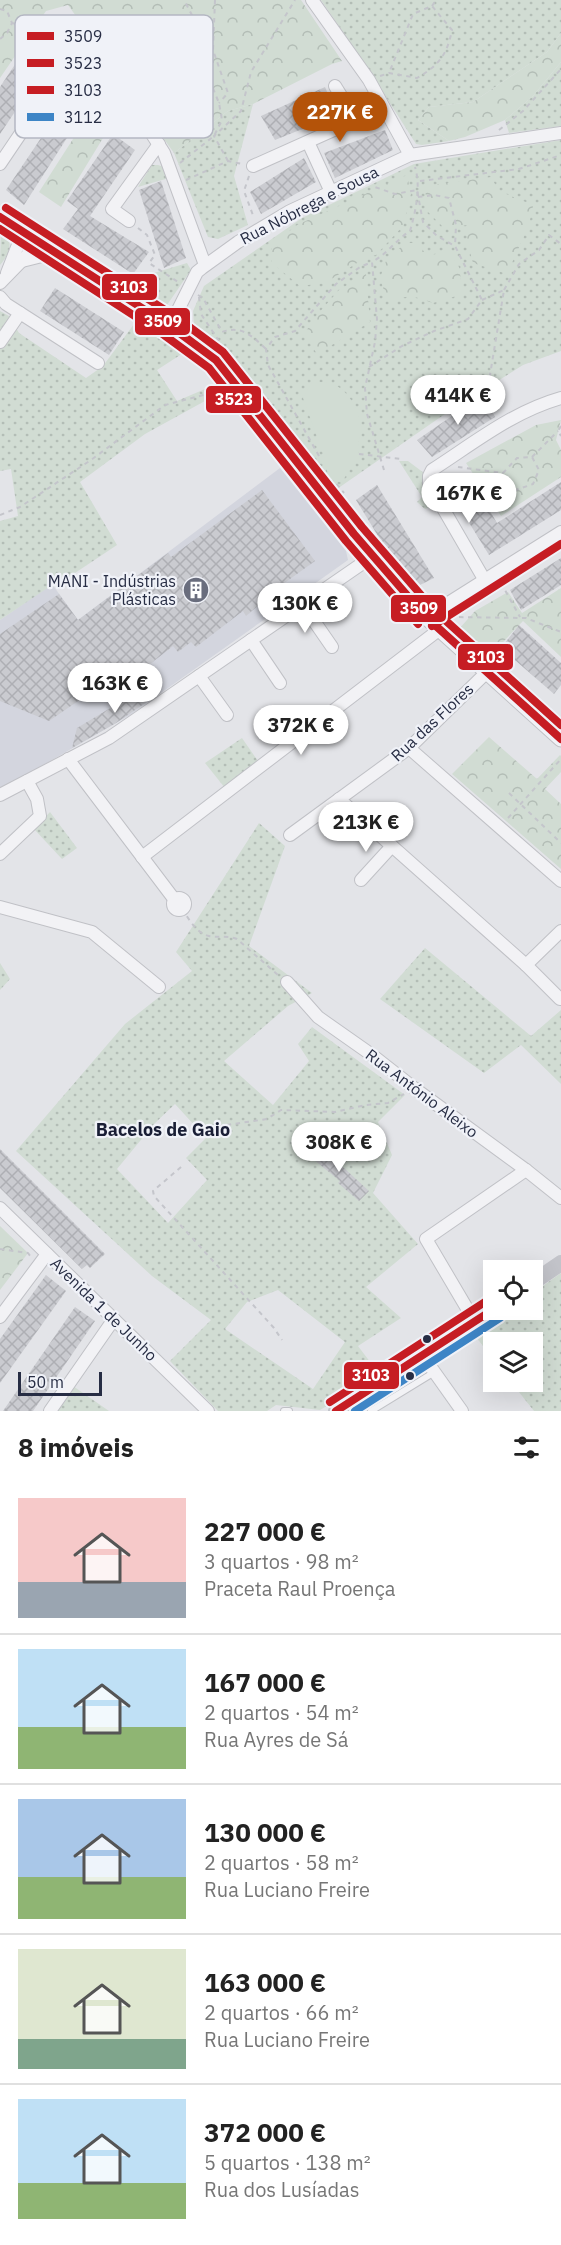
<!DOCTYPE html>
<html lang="pt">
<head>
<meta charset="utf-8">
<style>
  :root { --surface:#fff; --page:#f2f2f2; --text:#222; --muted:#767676; --line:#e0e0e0; --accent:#b45309 }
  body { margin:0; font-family:"IBM Plex Sans",sans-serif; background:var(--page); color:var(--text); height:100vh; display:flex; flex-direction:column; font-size:22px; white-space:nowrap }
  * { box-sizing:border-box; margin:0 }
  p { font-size:20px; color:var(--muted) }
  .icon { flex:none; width:33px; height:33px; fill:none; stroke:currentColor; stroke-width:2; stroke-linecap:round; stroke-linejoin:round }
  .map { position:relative; height:1411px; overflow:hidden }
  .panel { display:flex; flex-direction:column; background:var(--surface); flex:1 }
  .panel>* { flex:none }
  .controls { position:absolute; left:483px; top:1260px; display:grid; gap:12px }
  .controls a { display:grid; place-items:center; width:60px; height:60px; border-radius:0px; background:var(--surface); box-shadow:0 6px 24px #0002; font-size:30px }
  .scale { position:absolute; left:18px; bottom:15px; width:84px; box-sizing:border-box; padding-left:6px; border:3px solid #272d44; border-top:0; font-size:16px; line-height:21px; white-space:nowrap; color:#272d44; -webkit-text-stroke:4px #f0f2f8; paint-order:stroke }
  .price { position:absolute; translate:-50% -51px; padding:0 14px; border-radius:21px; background:#fff; color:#222; font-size:20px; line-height:39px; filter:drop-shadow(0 2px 3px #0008) }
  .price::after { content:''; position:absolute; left:50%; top:36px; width:18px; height:14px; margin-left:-9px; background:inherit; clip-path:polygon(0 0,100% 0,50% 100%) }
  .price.current { background:var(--accent); color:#fff }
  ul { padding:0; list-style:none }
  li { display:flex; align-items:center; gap:18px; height:150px; padding:0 18px }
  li+li { border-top:2px solid var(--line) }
  li span { display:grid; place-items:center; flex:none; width:168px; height:120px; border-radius:0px; color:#555 }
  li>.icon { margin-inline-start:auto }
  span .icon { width:72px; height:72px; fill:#fffc; stroke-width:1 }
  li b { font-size:26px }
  h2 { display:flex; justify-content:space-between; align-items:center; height:72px; padding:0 18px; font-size:26px }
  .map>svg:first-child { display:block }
  .built { fill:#d3d5de }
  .grass { fill:url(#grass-dots); fill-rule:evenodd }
  .forest { fill:url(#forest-crowns) }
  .garden { fill:#d1dcd3 }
  .building { fill:url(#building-cross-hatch) }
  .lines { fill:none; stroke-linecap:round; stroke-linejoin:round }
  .service-casing { stroke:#c0c1c6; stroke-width:8 }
  .minor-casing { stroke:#c0c1c6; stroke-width:14 }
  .tertiary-casing { stroke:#c0c1c6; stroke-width:17 }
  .path { stroke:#c4c5cb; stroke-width:2; stroke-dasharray:4.5 4.5; stroke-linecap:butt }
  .service { stroke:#f2f2f5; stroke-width:6 }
  .minor { stroke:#f2f2f5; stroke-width:12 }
  .tertiary { stroke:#f2f2f5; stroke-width:15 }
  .secondary { stroke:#c3c4ca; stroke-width:16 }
  .bus-1-casing { stroke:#f0f2f8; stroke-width:12 }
  .bus-2-casing { stroke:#f0f2f8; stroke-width:12 }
  .bus-3-casing { stroke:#f0f2f8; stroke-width:12 }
  .bus-4-casing { stroke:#f0f2f8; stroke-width:12 }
  .bus-1 { stroke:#c61d23; stroke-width:8 }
  .bus-2 { stroke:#c61d23; stroke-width:8 }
  .bus-3 { stroke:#c61d23; stroke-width:8 }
  .bus-4 { stroke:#3d85c6; stroke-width:8 }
  .bus-dot { fill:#272d44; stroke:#f0f2f8; stroke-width:2 }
  .labels { text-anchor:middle; stroke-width:4.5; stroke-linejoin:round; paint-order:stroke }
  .street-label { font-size:16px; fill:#272d44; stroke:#f0f2f8 }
  .poi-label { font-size:16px; fill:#272d44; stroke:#f0f2f8; text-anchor:end }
  .neighbourhood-label { font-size:18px; font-weight:bold; fill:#191e35; stroke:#f0f2f8 }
  .key { fill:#f0f2f8; stroke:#b4b7c2; stroke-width:1.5 }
  .key-label { font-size:16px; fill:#272d44 }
  .line-badge { stroke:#f0f2f8; stroke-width:2 }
  .badge-label { font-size:16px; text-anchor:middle; font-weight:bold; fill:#fff }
</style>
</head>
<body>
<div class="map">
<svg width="561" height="1411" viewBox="0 0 561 1411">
  <defs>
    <pattern id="grass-dots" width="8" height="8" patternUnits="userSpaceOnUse" patternTransform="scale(1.5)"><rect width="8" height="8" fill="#d1dcd3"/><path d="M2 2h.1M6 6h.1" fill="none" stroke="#b3bdb6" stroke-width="1.8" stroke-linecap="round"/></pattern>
    <pattern id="forest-crowns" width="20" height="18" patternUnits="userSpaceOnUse" patternTransform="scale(1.5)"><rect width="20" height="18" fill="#d1dcd3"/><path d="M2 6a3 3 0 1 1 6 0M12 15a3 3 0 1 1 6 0" fill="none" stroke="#b3bdb6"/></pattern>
    <pattern id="building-cross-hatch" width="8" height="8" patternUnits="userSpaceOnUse" patternTransform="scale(1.5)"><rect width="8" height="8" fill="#cacbd0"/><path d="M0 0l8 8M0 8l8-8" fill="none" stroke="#aeafb4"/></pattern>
  </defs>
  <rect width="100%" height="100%" fill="#e3e4e8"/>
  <path class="built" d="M280,468L346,551L348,560L130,715L0,790V620L52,584L78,620Z"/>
  <g class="grass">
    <path d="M321,0H561V33L547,52L473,102L429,107L418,120L449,141L422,145L416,144L367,67Z"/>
    <path d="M561,62V126L509,133L505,120L533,96Z"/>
    <path d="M253,104L234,176L248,225L218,239L208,237L174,153L228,111Z"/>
    <path d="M561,140V351L523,365L442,416L337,489L310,461L300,446L294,450L231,363L205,341L194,326L193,311L204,286L302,218L414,164Z"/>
    <path d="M152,165H158L164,167L169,178L138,187Z"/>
    <path d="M1,227C14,239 11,253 0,265Z"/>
    <path d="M187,263L191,270L167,305L152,302L128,286L134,279Z"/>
    <path d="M0,311L9,316L19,333L86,378L103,366L137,320L143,319L181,346L186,342L191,348L157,370L177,401L205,389L214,396L145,434L80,482L117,545L54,587L52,585L0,620V521L18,516L11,469L0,471Z"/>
    <path d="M399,461H408L424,473L423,487L429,507L425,509L417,502L422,497Z"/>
    <path d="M242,738L258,761L225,788L205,763Z"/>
    <path d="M50,812L77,848L62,859L34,829Z"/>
    <path d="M259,823L285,846L249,946L312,993L288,1006L224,1061L273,1105L309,1061L298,1044L312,1027L405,1095L378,1122L392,1155L373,1193L418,1244L366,1287L401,1318L358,1346L380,1375L320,1410L276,1405L267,1411H218L170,1361L211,1320L152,1276L16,1151L125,1024L192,971L176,952ZM175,1104L206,1138L186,1158L207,1180L168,1223L117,1169L154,1124ZM278,1290L345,1342L313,1389L225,1329L247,1302Z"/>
    <path d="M425,948L531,1036L561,1010V1084L521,1045L484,1073L380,999Z"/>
    <path d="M0,963L10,979L0,990Z"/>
    <path d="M561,1273V1411H534L511,1382H532V1342H494L493,1359L473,1333L508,1310H532L533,1293Z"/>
    <path d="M73,1386L109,1411H58Z"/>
  </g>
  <g class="forest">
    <path d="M0,0H301L342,61L332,64L253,104L228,111L174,153L68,5L46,11L0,78Z"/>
    <path d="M561,33V62L533,96L505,120L465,137L449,141L418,120L429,107L473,102L547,52Z"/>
    <path d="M98,100L114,120L61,207L39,192Z"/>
    <path d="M407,175L411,194L403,226L376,255L365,258L325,283L300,286L272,263V245L297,225Z"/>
    <path d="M491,177L499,191L533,205L529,225L507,274L473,263L467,241V225L445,229L427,211L425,186Z"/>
    <path d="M405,243H418L427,256L449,251L459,267L463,294L433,303L412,296L387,300L380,278L386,261Z"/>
    <path d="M366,274L370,322L317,354L304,334L317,315L339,290Z"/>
    <path d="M561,420L556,440L561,450V477L501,516L466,463L536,425Z"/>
    <path d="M561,588V657L523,621L488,658L458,630L475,611L508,592L522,613Z"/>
    <path d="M489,737L537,779L560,755L561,756V772L545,789L561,804V869L452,774Z"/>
    <path d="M0,1226L28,1253L0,1290Z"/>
  </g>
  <path class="garden" d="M312,382C321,382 332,382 340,388C350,395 360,413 361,425C362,435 356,444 359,454L342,482L329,480L324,456L303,398Z"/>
  <g class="building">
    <path d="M44,21L66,36L0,134V87Z"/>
    <path d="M82,77L99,88L24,205L6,190Z"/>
    <path d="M325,87L337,115L275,140L261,116Z"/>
    <path d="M385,130L393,150L335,178L324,153Z"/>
    <path d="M113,134L135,150L90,216L149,252L133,274L63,229L78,209L67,201Z"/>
    <path d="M304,158L316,182L261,214L250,192Z"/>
    <path d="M161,181L186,258L164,268L139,190Z"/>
    <path d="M55,288L124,332L109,355L40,311Z"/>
    <path d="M484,394L495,417L432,457L417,440Z"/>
    <path d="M468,474L497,523L561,482V510L489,555L447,487Z"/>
    <path d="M377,485L434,578L414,588L402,575L356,500Z"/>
    <path d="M262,490L315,561L265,597L266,599L246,616L243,611L196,647L191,642L178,652L173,646L126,683L119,673L49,721L0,701V634L59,594L78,620L168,553L171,557Z"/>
    <path d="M561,558V585L521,610L510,590Z"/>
    <path d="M519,625L561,663V685L554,694L501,648Z"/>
    <path d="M152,683L160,693L116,723L72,748L77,728Z"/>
    <path d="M318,1144L369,1191L359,1201L338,1183L340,1181L308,1155Z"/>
    <path d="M0,1149L105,1254L90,1268L87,1265L82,1269L0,1188Z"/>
    <path d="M46,1275L66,1291L0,1383V1339Z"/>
    <path d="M75,1307L95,1321L33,1411H3Z"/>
  </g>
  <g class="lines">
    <defs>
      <g id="service">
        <path d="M284,1411H289"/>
        <path d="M371,1411L433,1373"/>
      </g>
      <g id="minor">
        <path d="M312,0L369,80L410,155"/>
        <path d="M308,142L331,192"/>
        <path d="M0,164L81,44L150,131L164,153L205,265"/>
        <path d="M253,166L356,120L335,86"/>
        <path d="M129,221L112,209L159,144"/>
        <path d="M22,261L42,256H60"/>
        <path d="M7,273L23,232"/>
        <path d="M0,283L39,243"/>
        <path d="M0,297L6,304L98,363"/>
        <path d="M170,326L197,272L202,268L238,242L290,211L410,155L561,133"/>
        <path d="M0,342L20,313"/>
        <path d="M484,579L429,484V476L432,470C474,443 512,412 561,398"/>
        <path d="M303,605L332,647"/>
        <path d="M426,617L561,532"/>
        <path d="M251,640L280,683"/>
        <path d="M199,676L227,715"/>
        <path d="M409,748L561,881"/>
        <path d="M68,759L174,899"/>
        <path d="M0,795L109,738L373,556"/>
        <path d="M339,799L526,965L560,999"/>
        <path d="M290,835L409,748L486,673"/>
        <path d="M0,854L40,816L37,799L27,781"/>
        <path d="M142,857L440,629"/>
        <path d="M361,880L392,846"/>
        <circle cx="179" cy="904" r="6"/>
        <path d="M0,907L92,932L159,987"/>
        <path d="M526,965L561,931"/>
        <path d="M287,982L318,1017L372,1055L414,1088L526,1170L561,1198"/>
        <path d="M0,1208L208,1411"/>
        <path d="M0,1317L47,1254"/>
        <path d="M475,1322L426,1239L526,1170"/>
        <path d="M423,1356L462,1411"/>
        <path d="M50,1411L114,1319"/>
      </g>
      <path id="tertiary" d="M0,217L170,326L216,360L354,534L426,617L561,739"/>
    </defs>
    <use href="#service" class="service-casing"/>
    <use href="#minor" class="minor-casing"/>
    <use href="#tertiary" class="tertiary-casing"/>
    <g class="path">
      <path d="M215,0L213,50L228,93L219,103"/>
      <path d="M432,6L436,0"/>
      <path d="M0,9L7,11L12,23L7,33L0,39"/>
      <path d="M45,17H61L74,35"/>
      <path d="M47,19L66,31"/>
      <path d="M12,23L37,29"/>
      <path d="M380,76L389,73L417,78C439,65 447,55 452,30L432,6L413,14L389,73"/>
      <path d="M105,114L112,101"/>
      <path d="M367,124L371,126L378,123"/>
      <path d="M499,130L523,111L561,69"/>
      <path d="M228,161L214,136L241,111L251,72L295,0"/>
      <path d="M180,163L214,136L222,120L219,103L210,81L202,34L184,0"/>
      <path d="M249,176L244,191L254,218"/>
      <path d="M186,180L228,161L242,164"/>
      <path d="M420,181L519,169L561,155"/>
      <path d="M418,197L434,195L449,198L456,225L455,246"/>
      <path d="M138,228L147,235L155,255L149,263L178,282"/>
      <path d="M504,290L519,264L539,250L549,235L561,244"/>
      <path d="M198,295L203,298L222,332C242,325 252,336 266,349"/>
      <path d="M199,297L201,314L225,350"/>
      <path d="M482,300L504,290L489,381"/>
      <path d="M369,367L402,346L434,331L468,319L482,300L455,246L437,236L423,222L417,190L395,194L372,186"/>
      <path d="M561,426L558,431L561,436"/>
      <path d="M359,454L401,459"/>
      <path d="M319,456L268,365L266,349L275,337L295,331L336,284L360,267L372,262"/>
      <path d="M532,457L558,431"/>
      <path d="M458,467L503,473"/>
      <path d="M384,470L367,414L365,388L375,342L377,319L372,262C387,254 396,240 410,231C416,210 421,187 415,167"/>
      <path d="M329,482L334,481L344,493"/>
      <path d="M497,511L513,491L533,484L539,470L532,457L517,458L503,473L513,491"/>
      <path d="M0,515L20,507L91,460L165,405L223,390"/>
      <path d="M501,583L520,617"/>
      <path d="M450,617L526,618L561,632"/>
      <path d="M509,793L561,843"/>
      <path d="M508,818L561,759"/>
      <path d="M182,909C189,919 196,933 209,936C218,938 227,935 237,939L278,975"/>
      <path d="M200,1129L267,1119L281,1110L335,1112L366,1105L388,1103L404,1094"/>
      <path d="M181,1167L153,1191L154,1196L274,1328L282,1340"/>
      <path d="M0,1249L28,1253L31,1257"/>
    </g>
    <use href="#service" class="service"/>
    <use href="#minor" class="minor"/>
    <use href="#tertiary" class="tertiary"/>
    <g class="secondary">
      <path d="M532,1283L561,1263"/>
      <path d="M336,1411L494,1309"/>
    </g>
    <defs>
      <g id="bus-1">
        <path d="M0,217L170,326L216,360L354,534L426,617L561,739"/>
        <path d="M336,1411L494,1309"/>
      </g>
      <g id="bus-2">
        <path d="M0,229L164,335L209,368L346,541L418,624"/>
        <path d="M432,626L561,544"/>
      </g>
      <g id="bus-3">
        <path d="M6,208L176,317L223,352L362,527L434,610L561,725"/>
        <path d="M330,1402L488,1300"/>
      </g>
      <path id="bus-4" d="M355,1411L500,1318"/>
    </defs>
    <use href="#bus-1" class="bus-1-casing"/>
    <use href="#bus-2" class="bus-2-casing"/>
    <use href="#bus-3" class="bus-3-casing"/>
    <use href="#bus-4" class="bus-4-casing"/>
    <use href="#bus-1" class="bus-1"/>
    <use href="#bus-2" class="bus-2"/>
    <use href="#bus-3" class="bus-3"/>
    <use href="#bus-4" class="bus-4"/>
  </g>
  <defs>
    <symbol id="building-disc" viewBox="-11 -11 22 22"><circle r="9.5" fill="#696d7d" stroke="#f0f2f8"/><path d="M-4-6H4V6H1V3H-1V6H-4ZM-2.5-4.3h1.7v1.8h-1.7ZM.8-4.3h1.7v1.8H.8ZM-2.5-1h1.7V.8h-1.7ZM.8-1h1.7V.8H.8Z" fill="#fff"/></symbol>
  </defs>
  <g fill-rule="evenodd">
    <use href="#building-disc" x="181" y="575" width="30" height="30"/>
  </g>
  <g class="bus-dot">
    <circle cx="427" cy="1339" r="5"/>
    <circle cx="410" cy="1376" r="5"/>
  </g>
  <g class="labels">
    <g class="street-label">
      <text transform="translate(309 205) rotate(-27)" y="6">Rua Nóbrega e Sousa</text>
      <text transform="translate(432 722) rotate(-43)" y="6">Rua das Flores</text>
      <text transform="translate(422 1093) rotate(37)" y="6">Rua António Aleixo</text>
      <text transform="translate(104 1309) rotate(44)" y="6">Avenida 1 de Junho</text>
    </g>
    <g class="poi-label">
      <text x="176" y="587">MANI - Indústrias<tspan x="176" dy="18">Plásticas</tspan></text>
    </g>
    <g class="neighbourhood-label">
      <text x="163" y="1136">Bacelos de Gaio</text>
    </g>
  </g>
  <rect x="15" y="15" width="198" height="123" rx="9" class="key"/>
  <rect x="27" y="32" width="27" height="8" fill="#c61d23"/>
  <rect x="27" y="59" width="27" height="8" fill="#c61d23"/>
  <rect x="27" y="86" width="27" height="8" fill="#c61d23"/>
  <rect x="27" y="113" width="27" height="8" fill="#3d85c6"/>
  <g class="key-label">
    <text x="64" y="42">3509</text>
    <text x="64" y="69">3523</text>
    <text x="64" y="96">3103</text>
    <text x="64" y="123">3112</text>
  </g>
  <g class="line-badge">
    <rect x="101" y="273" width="57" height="28" rx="6" fill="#c61d23"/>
    <rect x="134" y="307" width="57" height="29" rx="6" fill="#c61d23"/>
    <rect x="205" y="385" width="57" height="29" rx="6" fill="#c61d23"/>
    <rect x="390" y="594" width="57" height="29" rx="6" fill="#c61d23"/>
    <rect x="457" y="643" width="57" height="28" rx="6" fill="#c61d23"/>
    <rect x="343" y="1361" width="57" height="29" rx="6" fill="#c61d23"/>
  </g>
  <g class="badge-label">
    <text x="129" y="293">3103</text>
    <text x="163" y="327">3509</text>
    <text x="234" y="405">3523</text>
    <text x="419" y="614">3509</text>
    <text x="486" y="663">3103</text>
    <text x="371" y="1381">3103</text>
  </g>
</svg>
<div class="controls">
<a><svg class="icon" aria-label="locate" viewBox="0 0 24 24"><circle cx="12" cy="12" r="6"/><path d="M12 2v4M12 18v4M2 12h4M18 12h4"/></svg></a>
<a><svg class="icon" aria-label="layers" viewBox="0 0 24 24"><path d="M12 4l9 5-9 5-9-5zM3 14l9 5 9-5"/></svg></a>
</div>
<div class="scale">50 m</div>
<b class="price current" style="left:340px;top:143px">227K €</b>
<b class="price" style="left:458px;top:426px">414K €</b>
<b class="price" style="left:469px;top:524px">167K €</b>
<b class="price" style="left:305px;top:634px">130K €</b>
<b class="price" style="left:115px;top:714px">163K €</b>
<b class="price" style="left:301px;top:756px">372K €</b>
<b class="price" style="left:366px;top:853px">213K €</b>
<b class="price" style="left:339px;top:1173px">308K €</b>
</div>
<section class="panel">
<h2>8 imóveis<svg class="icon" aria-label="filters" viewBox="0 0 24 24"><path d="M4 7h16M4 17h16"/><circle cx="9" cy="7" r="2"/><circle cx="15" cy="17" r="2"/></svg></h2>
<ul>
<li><span style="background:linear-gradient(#f6c9c9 70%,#9aa5b1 0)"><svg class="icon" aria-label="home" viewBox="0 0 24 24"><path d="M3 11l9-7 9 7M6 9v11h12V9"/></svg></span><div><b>227 000 €</b><p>3 quartos · 98 m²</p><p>Praceta Raul Proença</p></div></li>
<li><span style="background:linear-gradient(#bfe0f5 65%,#8fb573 0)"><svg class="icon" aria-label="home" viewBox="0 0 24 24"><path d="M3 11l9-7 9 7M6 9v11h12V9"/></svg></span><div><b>167 000 €</b><p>2 quartos · 54 m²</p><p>Rua Ayres de Sá</p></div></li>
<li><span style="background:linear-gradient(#a9c7e8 65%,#8fb573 0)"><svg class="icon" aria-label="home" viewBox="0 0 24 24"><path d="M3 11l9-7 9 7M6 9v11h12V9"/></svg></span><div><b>130 000 €</b><p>2 quartos · 58 m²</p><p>Rua Luciano Freire</p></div></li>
<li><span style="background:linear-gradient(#dfe7d0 75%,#7fa58c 0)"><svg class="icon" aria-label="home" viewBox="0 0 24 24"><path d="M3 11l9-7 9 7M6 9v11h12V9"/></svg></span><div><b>163 000 €</b><p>2 quartos · 66 m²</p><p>Rua Luciano Freire</p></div></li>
<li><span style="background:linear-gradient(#bfe0f5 70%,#8fb573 0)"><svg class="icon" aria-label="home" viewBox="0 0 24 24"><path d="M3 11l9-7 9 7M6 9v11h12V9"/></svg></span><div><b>372 000 €</b><p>5 quartos · 138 m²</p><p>Rua dos Lusíadas</p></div></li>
</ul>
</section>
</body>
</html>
